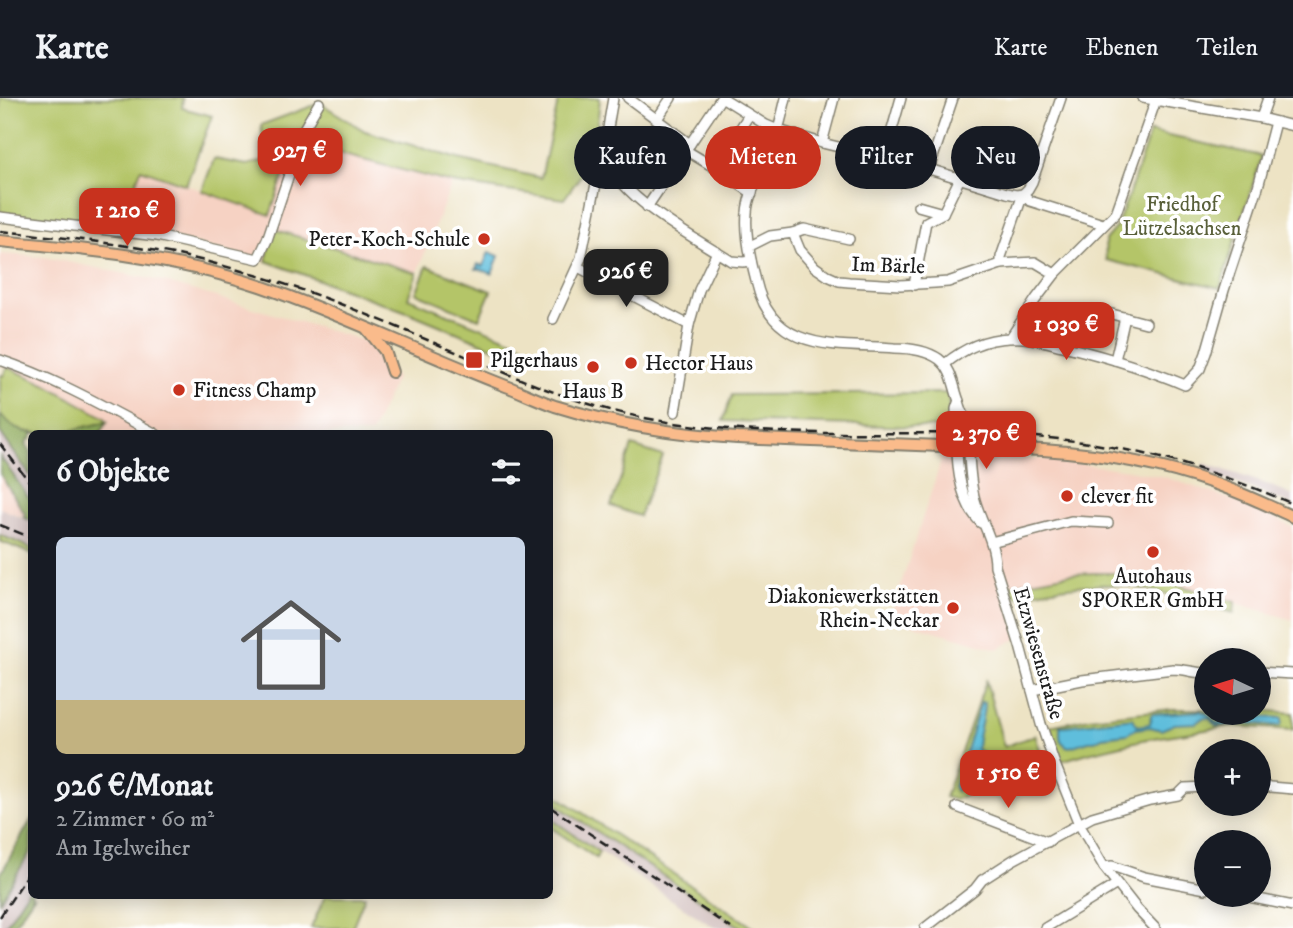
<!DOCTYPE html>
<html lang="de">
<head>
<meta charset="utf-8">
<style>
  :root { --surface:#171b24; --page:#242831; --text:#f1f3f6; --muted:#9ea1a6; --line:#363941; --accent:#c8321e }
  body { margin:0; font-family:"IM FELL DW Pica",serif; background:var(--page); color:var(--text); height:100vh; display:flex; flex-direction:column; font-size:26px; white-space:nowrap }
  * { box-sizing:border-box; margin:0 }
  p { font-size:23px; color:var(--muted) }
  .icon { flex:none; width:38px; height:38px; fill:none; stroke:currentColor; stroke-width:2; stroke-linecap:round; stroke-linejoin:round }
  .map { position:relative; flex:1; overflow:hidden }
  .drawer { position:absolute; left:28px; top:332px; width:525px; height:469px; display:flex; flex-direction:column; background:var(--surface); border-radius:10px; box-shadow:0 4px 18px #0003 }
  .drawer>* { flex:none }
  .guide { position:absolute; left:574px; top:28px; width:612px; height:63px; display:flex; gap:14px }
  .needle { width:46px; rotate:274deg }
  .fabs { position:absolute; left:1194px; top:550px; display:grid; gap:14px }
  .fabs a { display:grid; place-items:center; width:77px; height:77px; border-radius:50%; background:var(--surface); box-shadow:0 4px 18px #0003; font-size:35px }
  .price { position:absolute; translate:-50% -60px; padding:0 16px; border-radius:14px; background:var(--accent); color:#fff; font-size:23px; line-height:46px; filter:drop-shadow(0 2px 4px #0008) }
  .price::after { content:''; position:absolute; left:50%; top:42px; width:21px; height:16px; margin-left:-10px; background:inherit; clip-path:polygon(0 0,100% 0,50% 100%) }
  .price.current { background:#222; color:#fff }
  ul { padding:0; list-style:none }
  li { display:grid; align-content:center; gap:14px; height:371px; padding:0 28px }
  li span { display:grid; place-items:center; height:217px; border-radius:10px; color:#555 }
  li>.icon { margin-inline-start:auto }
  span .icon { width:126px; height:126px; fill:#fffc; stroke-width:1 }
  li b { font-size:30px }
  h2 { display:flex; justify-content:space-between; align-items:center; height:84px; padding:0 28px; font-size:30px }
  .chip { padding:0 24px; border-radius:32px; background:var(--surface); box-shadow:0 4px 18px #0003; font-size:24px; line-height:63px }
  .chip.current { background:var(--accent); color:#fff }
  header { display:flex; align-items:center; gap:42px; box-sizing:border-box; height:98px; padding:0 35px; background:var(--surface); border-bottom:2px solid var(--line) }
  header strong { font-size:33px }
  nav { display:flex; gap:38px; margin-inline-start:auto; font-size:24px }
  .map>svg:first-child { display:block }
  .built { fill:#f6d2c3 }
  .industrial { fill:#d1bfbd }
  .green { fill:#b4c568; stroke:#687042; stroke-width:2 }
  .forest { fill:#8faa5c; stroke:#56633c; stroke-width:2 }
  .water { fill:#5ebedc; stroke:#3d6d7c; stroke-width:2 }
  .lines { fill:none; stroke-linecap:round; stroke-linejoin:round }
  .minor-casing { stroke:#848070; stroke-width:12 }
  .major-casing { stroke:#848070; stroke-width:14 }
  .minor { stroke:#fff; stroke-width:9 }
  .major { stroke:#fabb8b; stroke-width:10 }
  .rail { stroke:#1c1c1c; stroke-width:2.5; stroke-dasharray:10 5; stroke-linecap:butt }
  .poi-dot { fill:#c8321e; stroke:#fff; stroke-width:2.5 }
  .labels { text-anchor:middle; stroke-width:7; stroke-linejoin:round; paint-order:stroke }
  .park-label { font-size:21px; fill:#59603a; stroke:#fff }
  .poi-label { font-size:21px; fill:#1c1c1c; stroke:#fff; text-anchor:start }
  .street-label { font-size:21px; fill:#1c1c1c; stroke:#fff }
</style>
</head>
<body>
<header>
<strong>Karte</strong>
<nav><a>Karte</a><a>Ebenen</a><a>Teilen</a></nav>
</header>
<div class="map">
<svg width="1293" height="830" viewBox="0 0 1293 830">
  <rect width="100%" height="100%" fill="#fff"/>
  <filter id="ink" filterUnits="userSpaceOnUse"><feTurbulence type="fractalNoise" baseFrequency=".0143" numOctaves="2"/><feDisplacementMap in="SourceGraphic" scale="14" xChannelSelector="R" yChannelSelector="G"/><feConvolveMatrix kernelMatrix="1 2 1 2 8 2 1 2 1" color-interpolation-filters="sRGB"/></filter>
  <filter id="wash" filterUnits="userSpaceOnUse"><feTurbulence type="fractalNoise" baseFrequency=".00686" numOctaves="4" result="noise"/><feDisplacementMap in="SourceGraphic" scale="28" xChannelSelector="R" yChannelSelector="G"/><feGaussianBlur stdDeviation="1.57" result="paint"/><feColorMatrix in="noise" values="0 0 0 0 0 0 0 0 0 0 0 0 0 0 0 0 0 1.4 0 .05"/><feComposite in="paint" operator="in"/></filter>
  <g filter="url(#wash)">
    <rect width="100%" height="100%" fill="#ede3c4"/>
    <g class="built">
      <path d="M299,32L344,57L452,85L417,175L273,131L266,163L150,134L152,117L127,108L141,71L270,116Z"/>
      <path d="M0,156L44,159L165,184L365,243L396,280L371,336H100L107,324L105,319L45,286L0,267Z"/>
      <path d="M942,360L1046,361L1128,372L1165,379L1236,403L1274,419L1293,430V522L1155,480L1123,475H1094L1070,476L1009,487L1003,485L1018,540L997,551L890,520Z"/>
      <path d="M0,376L25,416L23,419L0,410Z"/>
    </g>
    <g class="industrial">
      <path d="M0,334L31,379V403L0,358Z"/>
      <path d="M1204,365L1269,387L1293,398V408L1261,394L1202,373Z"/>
      <path d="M0,410L31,423V450L0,437Z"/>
      <path d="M550,702L669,780L742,830H715L672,802L550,720Z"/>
      <path d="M31,753V788L4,830H0V803Z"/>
    </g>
    <g class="green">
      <path d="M0,0H183L182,10L212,18L186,87L141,71L127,108L122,133L0,118Z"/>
      <path d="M559,0H600L594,59L564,101L452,85L344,57L299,33L270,117L202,93L214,61L247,67L266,62L261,27L320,5L365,33L458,61L541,80Z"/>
      <path d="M1150,34L1262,58L1220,190L1106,162L1105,142L1116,129L1129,96Z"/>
      <path d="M273,131L417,175L408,200L529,249L526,263L410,215L266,163Z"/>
      <path d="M427,168L491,193L479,221L416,195Z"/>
      <path d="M7,269L45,286L105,320L107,324C78,330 46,342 17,331C11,328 5,321 0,317V277L3,278Z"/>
      <path d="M948,295L950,330L723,323L732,297Z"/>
      <path d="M632,348L663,358L639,418L611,408Z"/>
      <path d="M0,437L31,450V456L0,443Z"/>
      <path d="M1094,475H1123L1155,480L1235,504L1234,515C1201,505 1168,495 1134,489C1095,483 1055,489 1016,499L1009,487L1070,476Z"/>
      <path d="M986,583L1004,649L1035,637L1046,670L971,695L955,702L945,699Z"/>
      <path d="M1173,611H1206V614H1258V612L1293,615V632L1232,628L1147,641L1088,655L1061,663L1050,628L1089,620Z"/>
      <path d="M550,693L754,830H742L567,714L550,702Z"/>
      <path d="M550,720L599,754L596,760L550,729Z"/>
      <path d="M325,798H365L352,830H311Z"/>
    </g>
    <g class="forest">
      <path d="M0,317C5,321 11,328 17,331C46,342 78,330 107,324L100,336H32L31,341H29L26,346L31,354V379L0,334Z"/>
      <path d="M0,358L31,403V423L23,419L25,416L0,376Z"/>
      <path d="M31,722V753L0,803V777Z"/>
      <path d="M31,788L32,798H34L12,830H4Z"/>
    </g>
    <g class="water">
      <path d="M489,154L499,158L492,176L480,171H476L478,166L483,168Z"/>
      <path d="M981,604L984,605C984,621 977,635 977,651L983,656L997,657V660L993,665L1000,669L1002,673L998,677L988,672L977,673L960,690L956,693L954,690Z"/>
      <path d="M1201,613L1210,618L1216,625L1219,626L1220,623C1239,616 1262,619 1282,620V625L1280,628L1245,625L1216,628L1209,620H1203L1196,625L1175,626L1161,632L1150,629L1135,631L1127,636L1102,639L1095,643H1089L1070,649L1066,648L1061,643L1060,639V628H1064L1133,620L1137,628L1150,626L1151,617L1153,616Z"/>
    </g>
  </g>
  <g filter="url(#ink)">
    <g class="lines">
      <defs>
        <g id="minor">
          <path d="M613,0C610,20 603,45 610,65C622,101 698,142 731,163L743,164L751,163"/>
          <path d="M628,0L690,46L647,109"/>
          <path d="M723,0L766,27L778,32L822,45L929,71L1007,95L1016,97L1023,96L1030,103L1103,126"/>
          <path d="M786,0C782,17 778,35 772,51C764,72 748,93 747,115C745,135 751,164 756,183C772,255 835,246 894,250C909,250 926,252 939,261C953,272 953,288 959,303C961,312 966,320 967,328C970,353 968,378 975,402C981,424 995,444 995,468L1020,548L1041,626L1054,664L1079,726L1104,769L1137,811L1155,830"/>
          <path d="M1143,0L1261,20L1293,28"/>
          <path d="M1261,20L1268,0"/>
          <path d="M657,21L671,0"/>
          <path d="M822,45L834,0"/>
          <path d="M690,46L721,0"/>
          <path d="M687,53L717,71L752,95"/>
          <path d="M884,60L901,0"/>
          <path d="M717,71L738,40V34L749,17"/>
          <path d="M929,71L953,0"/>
          <path d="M918,108L943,115"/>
          <path d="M0,119L157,138L258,161L267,142L305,29L319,5"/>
          <path d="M793,135L804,131L849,141"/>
          <path d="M750,148L770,138L793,135L800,152L815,169L828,178L839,183L849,184L900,187L935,185L948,184L1001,166L1035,164L1055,176"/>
          <path d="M1001,166V159L1023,96L1028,91L1032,84L1061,0"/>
          <path d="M578,169L689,227"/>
          <path d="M914,187L926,124L943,115L960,80"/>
          <path d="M1108,215L1146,225"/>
          <path d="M553,221L581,160L599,71L610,64"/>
          <path d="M1011,239L1036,201L1055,176L1116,115L1156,2"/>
          <path d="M0,262C54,280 105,309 156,336"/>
          <path d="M1115,262L1125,219"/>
          <path d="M945,266C963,251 985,241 1009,240C1027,238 1049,245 1067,249C1107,259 1147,271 1185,287L1200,271L1206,255L1224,192L1258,89L1275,24"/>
          <path d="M958,305L956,311C957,348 953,397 981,425"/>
          <path d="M675,314L689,227L699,192L717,154"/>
          <path d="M968,328L975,337L999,350"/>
          <path d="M991,444L1071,423L1108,425"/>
          <path d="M1258,574L1293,576"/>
          <path d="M1032,592L1082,582L1173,571C1185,571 1194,575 1206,575"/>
          <path d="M1258,688L1293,691"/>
          <path d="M957,709L1048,744"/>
          <path d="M1104,769L1112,768L1144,779L1206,791"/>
          <path d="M1234,796L1293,808"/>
          <path d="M925,830L975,791L982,782L1013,762L1092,719L1150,702L1178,697L1185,690L1206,689"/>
          <path d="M1045,830L1117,786"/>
        </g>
        <g id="major">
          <path d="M0,143C88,151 176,160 260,188C344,217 423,256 506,288C522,294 538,302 555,308C616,327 673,336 737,340L1043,352C1101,356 1158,365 1213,385C1240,394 1267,407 1293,419"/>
          <path d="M367,231L385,253L392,274"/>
        </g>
      </defs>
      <use href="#minor" class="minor-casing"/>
      <use href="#major" class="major-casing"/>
      <use href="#minor" class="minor"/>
      <use href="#major" class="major"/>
      <g class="rail">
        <path d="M0,133C49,138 98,143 146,151C201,160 256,176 308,194C367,215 424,241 482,265C533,287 585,308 640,319C774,346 913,328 1048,340C1134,348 1214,372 1293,406"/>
        <path d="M0,346L32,387"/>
        <path d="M0,427L32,440"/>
        <path d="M550,709L731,830"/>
        <path d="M0,819L32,770"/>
      </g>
    </g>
  </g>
  <g class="poi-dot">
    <circle cx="484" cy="141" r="7"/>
    <rect x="465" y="253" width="18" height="18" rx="3.5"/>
    <circle cx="631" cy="265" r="7"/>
    <circle cx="593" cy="269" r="7"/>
    <circle cx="179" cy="292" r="7"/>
    <circle cx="1067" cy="398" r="7"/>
    <circle cx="1153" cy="454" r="7"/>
    <circle cx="953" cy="510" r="7"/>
  </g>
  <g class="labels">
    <g class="park-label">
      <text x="1182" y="113">Friedhof<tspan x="1182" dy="24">Lützelsachsen</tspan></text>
    </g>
    <g class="poi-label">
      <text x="470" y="148" text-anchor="end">Peter-Koch-Schule</text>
      <text x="490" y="269">Pilgerhaus</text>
      <text x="645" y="272">Hector Haus</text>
      <text x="193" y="299">Fitness Champ</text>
      <text x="593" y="300" text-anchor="middle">Haus B</text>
      <text x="1081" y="405">clever fit</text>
      <text x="1153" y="485" text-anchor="middle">Autohaus<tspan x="1153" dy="24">SPORER GmbH</tspan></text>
      <text x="939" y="505" text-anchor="end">Diakoniewerkstätten<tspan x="939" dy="24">Rhein-Neckar</tspan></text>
    </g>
    <g class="street-label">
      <text transform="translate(888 167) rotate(2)" y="7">Im Bärle</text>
      <text transform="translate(1039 555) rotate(74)" y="7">Etzwiesenstraße</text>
    </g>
  </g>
</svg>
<div class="fabs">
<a><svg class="needle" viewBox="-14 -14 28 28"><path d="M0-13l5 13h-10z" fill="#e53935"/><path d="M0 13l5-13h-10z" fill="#9ea1a6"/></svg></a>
<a>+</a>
<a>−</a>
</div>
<b class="price" style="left:300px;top:90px">927 €</b>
<b class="price" style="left:127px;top:150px">1 210 €</b>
<b class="price current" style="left:626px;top:211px">926 €</b>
<b class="price" style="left:1066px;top:264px">1 030 €</b>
<b class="price" style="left:986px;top:373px">2 370 €</b>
<b class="price" style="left:1008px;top:712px">1 510 €</b>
<div class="guide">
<a class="chip">Kaufen</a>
<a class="chip current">Mieten</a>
<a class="chip">Filter</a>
<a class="chip">Neu</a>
</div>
<section class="drawer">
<h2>6 Objekte<svg class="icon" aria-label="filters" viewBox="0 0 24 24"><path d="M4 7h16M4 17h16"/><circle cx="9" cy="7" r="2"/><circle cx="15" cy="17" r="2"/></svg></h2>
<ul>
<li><span style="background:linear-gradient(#c9d6e8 75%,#c2b280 0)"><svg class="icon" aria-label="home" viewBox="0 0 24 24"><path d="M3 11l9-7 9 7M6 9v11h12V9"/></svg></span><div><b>926 €/Monat</b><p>2 Zimmer · 60 m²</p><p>Am Igelweiher</p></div></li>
</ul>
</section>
</div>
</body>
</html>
